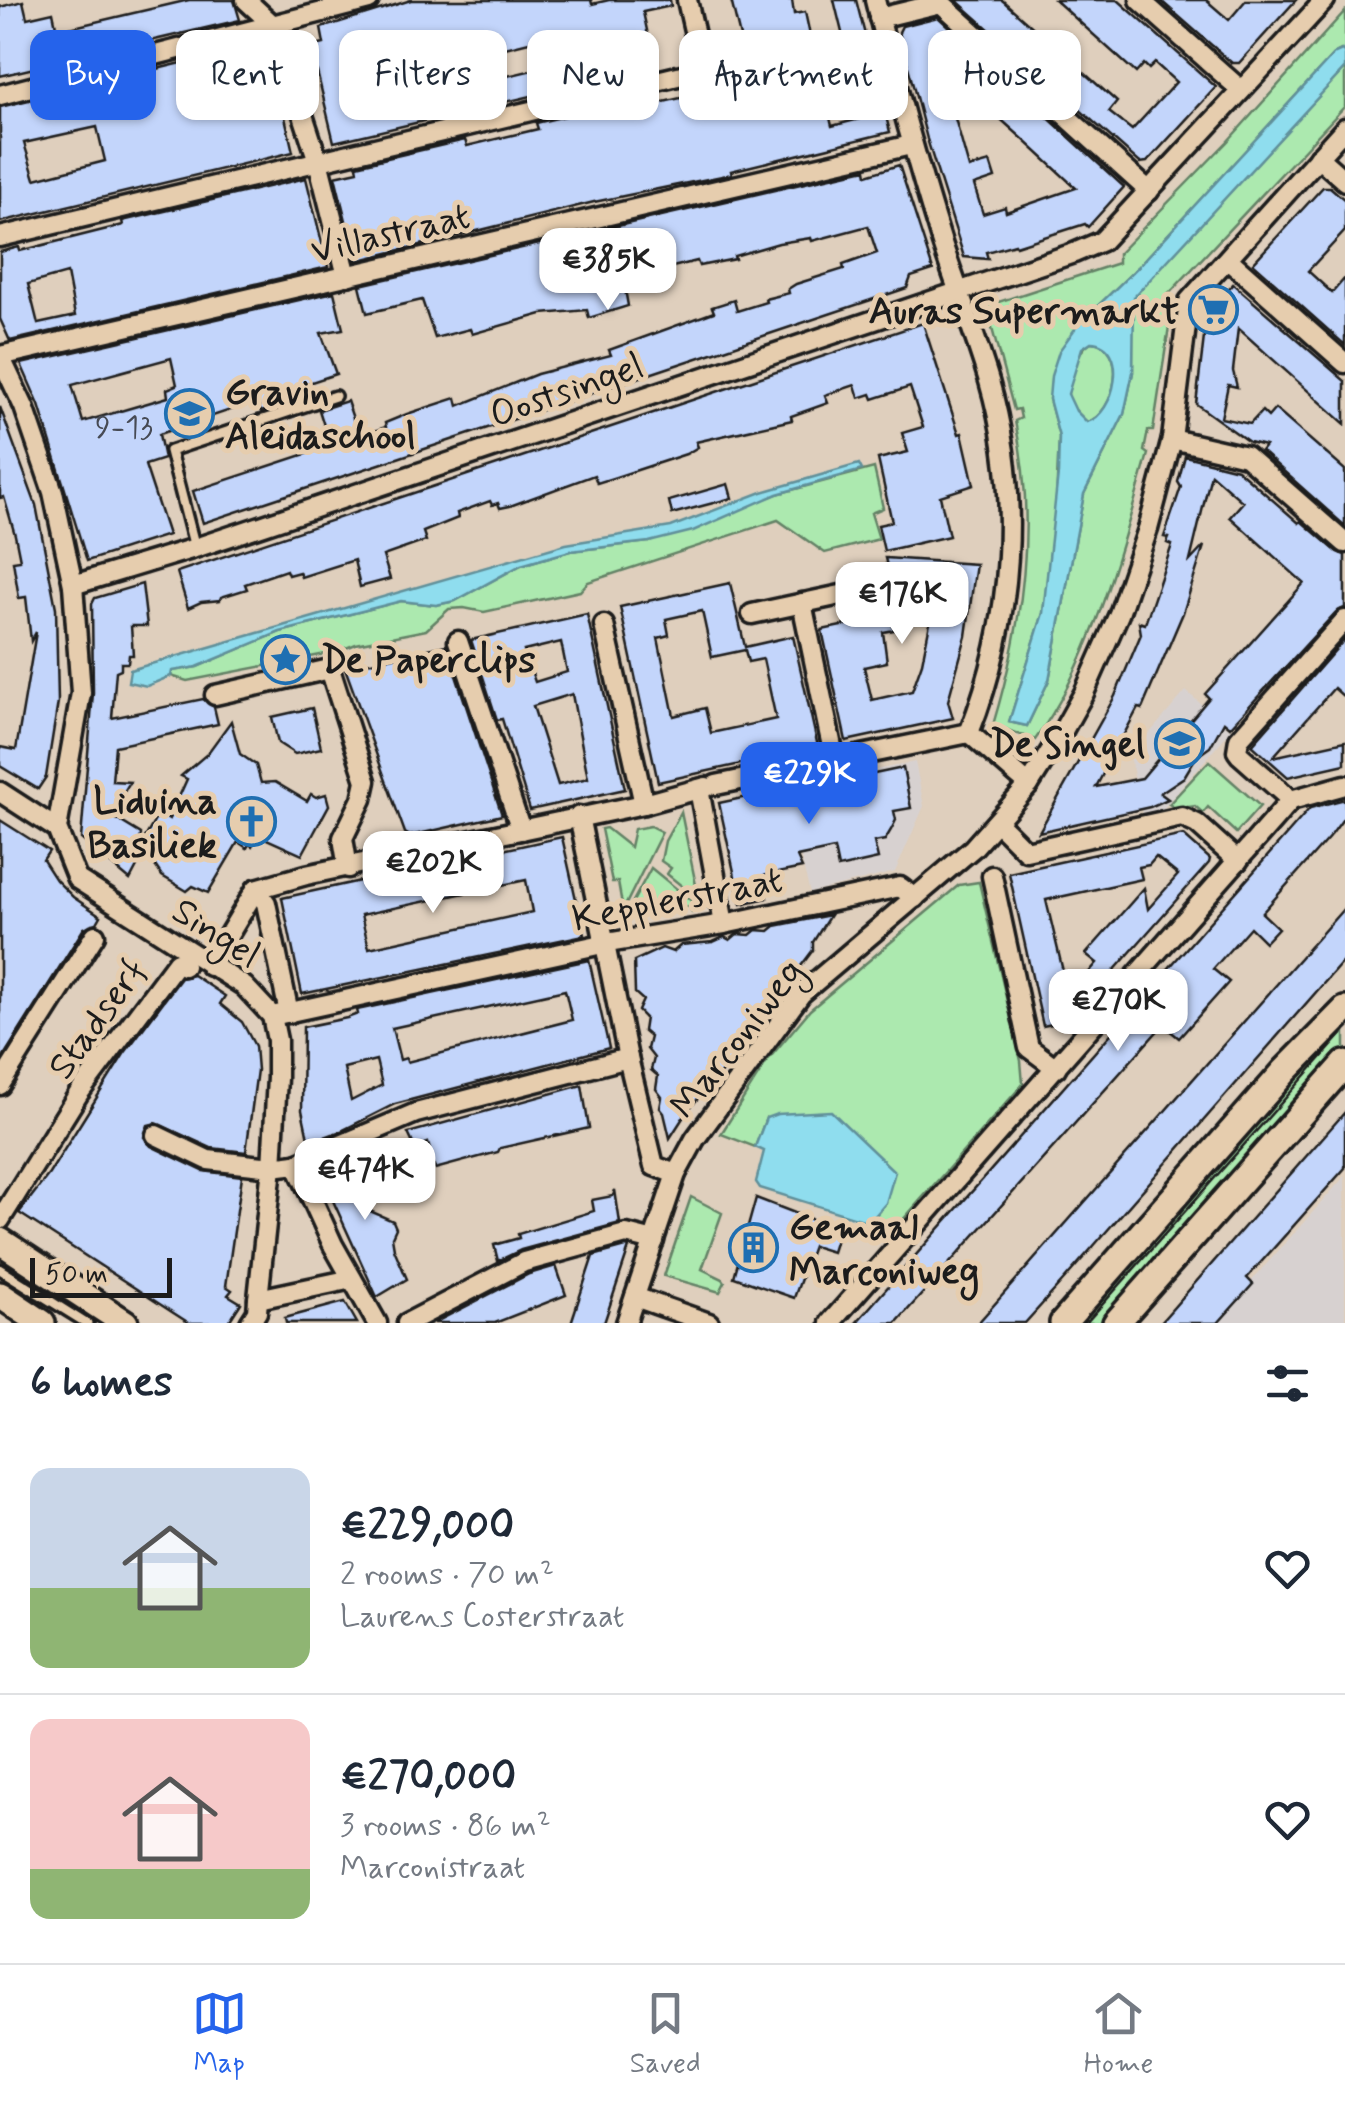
<!DOCTYPE html>
<html lang="en">
<head>
<meta charset="utf-8">
<style>
  :root { --surface:#fff; --page:#f6f6f7; --text:#1f2937; --muted:#747a83; --line:#e0e1e3; --accent:#2563eb }
  body { margin:0; font-family:Mynerve,sans-serif; background:var(--page); color:var(--text); height:100vh; display:flex; flex-direction:column; font-size:38px; white-space:nowrap }
  * { box-sizing:border-box; margin:0 }
  p { font-size:32px; color:var(--muted) }
  .icon { flex:none; width:55px; height:55px; fill:none; stroke:currentColor; stroke-width:2; stroke-linecap:round; stroke-linejoin:round }
  .map { position:relative; height:1323px; overflow:hidden }
  .sheet { display:flex; flex-direction:column; background:var(--surface); flex:1 }
  .sheet>* { flex:none }
  .guide { position:absolute; left:30px; top:30px; width:1285px; height:90px; display:flex; gap:20px }
  .scale { position:absolute; left:30px; bottom:25px; width:142px; box-sizing:border-box; padding-left:10px; border:5px solid #1c1c1c; border-top:0; font-size:28px; line-height:35px; white-space:nowrap; color:#1c1c1c; -webkit-text-stroke:8px #e6cdae; paint-order:stroke }
  .price { position:absolute; translate:-50% -85px; padding:0 22px; border-radius:20px; background:#fff; color:#222; font-size:32px; line-height:65px; filter:drop-shadow(0 2px 5px #0008) }
  .price::after { content:''; position:absolute; left:50%; top:60px; width:30px; height:22px; margin-left:-15px; background:inherit; clip-path:polygon(0 0,100% 0,50% 100%) }
  .price.on { background:var(--accent); color:#fff }
  ul { padding:0; list-style:none }
  li { display:flex; align-items:center; gap:30px; height:250px; padding:0 30px }
  li+li { border-top:2px solid var(--line) }
  li span { display:grid; place-items:center; flex:none; width:280px; height:200px; border-radius:20px; color:#555 }
  li>.icon { margin-inline-start:auto }
  span .icon { width:120px; height:120px; fill:#fffc; stroke-width:1 }
  li b { font-size:42px }
  h2 { display:flex; justify-content:space-between; align-items:center; height:120px; padding:0 30px; font-size:42px }
  .tag { padding:0 35px; border-radius:20px; background:var(--surface); box-shadow:0 2px 8px #0004; font-size:35px; line-height:90px }
  .tag.on { background:var(--accent); color:#fff }
  .dock { display:flex; justify-content:space-around; align-items:center; height:140px; border-top:2px solid var(--line); background:var(--surface); font-size:28px; color:var(--muted) }
  .dock a { display:grid; justify-items:center; gap:5px }
  .dock .on { color:var(--accent) }
  .map>svg:first-child { display:block }
  .built { fill:#d7d1d0 }
  .green { fill:#ace9af; stroke:#648266; stroke-width:2.5 }
  .water { fill:#8fddee; stroke:#61909a; stroke-width:2.5; fill-rule:evenodd }
  .building { fill:#c3d5fb; stroke:#1c1c1c; stroke-width:2.5; fill-rule:evenodd }
  .lines { fill:none; stroke-linecap:round; stroke-linejoin:round }
  .lane-casing { stroke:#1c1c1c; stroke-width:16 }
  .street-casing { stroke:#1c1c1c; stroke-width:25 }
  .secondary-casing { stroke:#1c1c1c; stroke-width:32 }
  .lane { stroke:#e6cdae; stroke-width:9 }
  .street { stroke:#e6cdae; stroke-width:18 }
  .secondary { stroke:#e6cdae; stroke-width:25 }
  .tram { stroke:#1c1c1c; stroke-width:2.5 }
  .labels { text-anchor:middle; stroke-width:10; stroke-linejoin:round; paint-order:stroke }
  .number-label { font-size:32px; fill:#464a54 }
  .street-label { font-size:38px; fill:#1c1c1c; stroke:#e6cdae }
  .poi-label { font-size:38px; font-weight:bold; fill:#1c1c1c; stroke:#e6cdae; text-anchor:end }
</style>
</head>
<body>
<div class="map">
<svg width="1345" height="1323" viewBox="0 0 1345 1323">
  <rect width="100%" height="100%" fill="#dfcfbd"/>
  <filter id="ink" filterUnits="userSpaceOnUse"><feTurbulence type="fractalNoise" baseFrequency=".01" numOctaves="2"/><feDisplacementMap in="SourceGraphic" scale="20" xChannelSelector="R" yChannelSelector="G"/><feConvolveMatrix kernelMatrix="1 2 1 2 8 2 1 2 1" color-interpolation-filters="sRGB"/></filter>
  <g filter="url(#ink)">
    <g class="built">
      <path d="M1186,691L1231,730L1163,809L1142,814L1130,756Z"/>
      <path d="M915,762L924,806L895,872L810,893L795,835L837,821L830,779Z"/>
      <path d="M1345,1176V1323H1214Z"/>
    </g>
    <g class="green">
      <path d="M1345,11V53L1341,50L1335,53L1138,267L1077,326L1049,399L1059,437L1056,502L1046,590L1043,613L1009,722L1027,726L1049,680L1084,494L1124,414L1133,372V297L1345,68V106L1166,297L1170,320L1153,431H1148L1144,451L1148,454C1122,546 1092,662 1035,740L993,725C1023,624 1037,524 1015,421L1021,418L1019,409L1014,410L986,306L1118,263V254L1227,142Z"/>
      <path d="M1091,342C1130,344 1116,414 1087,422C1080,415 1069,406 1068,395C1066,378 1078,350 1091,342Z"/>
      <path d="M874,468L883,508L871,513L879,539L825,553L778,520L588,582L580,591L484,612L464,608L449,609L426,630L356,644L336,652L187,681L171,676L172,671L197,667L280,632L401,601L436,605L455,601L521,565L570,551L649,542L777,494Z"/>
      <path d="M1209,761L1260,806L1236,833L1208,807L1203,813L1195,806L1176,809L1169,804Z"/>
      <path d="M681,812L698,895L714,893L716,908L710,909L667,874L671,868L661,861L665,841Z"/>
      <path d="M650,826L662,832L623,910L618,882H612L601,829L606,828L630,847L634,829Z"/>
      <path d="M651,868L694,903L697,911L692,912L690,906L631,917L629,909Z"/>
      <path d="M979,882L1021,1061L1023,1084L885,1240L867,1225L886,1203L766,1118L755,1147L721,1134L767,1061L810,1010L959,885Z"/>
      <path d="M1345,1018V1054L1107,1323H1074Z"/>
      <path d="M691,1197L722,1213L702,1269L723,1279L725,1282L720,1292L664,1276Z"/>
    </g>
    <g class="water">
      <path d="M1342,50L1345,53V68L1134,297L1133,372L1124,414L1084,494L1049,680L1027,726L1009,722L1043,613L1058,474L1059,437L1049,399L1051,376L1059,351L1077,326L1138,267L1335,53ZM1091,342C1131,344 1115,415 1087,422L1076,411L1068,394L1082,348Z"/>
      <path d="M859,464L862,470L777,494L693,531L649,542L570,551L521,565L455,601L436,605L401,601L280,632L197,667L172,671L171,676L147,686L128,682L130,670L566,544L671,527L762,492Z"/>
      <path d="M831,1111L895,1172L886,1203L867,1225L863,1220L760,1188L756,1182L764,1151L755,1147L766,1118L777,1114Z"/>
    </g>
    <g class="building">
      <path d="M189,0H234L240,20L0,76V7L23,1L27,18L53,12L57,31Z"/>
      <path d="M411,0H591L592,4L609,0H670L671,6L643,12L655,67L334,142L311,47L324,44L321,28ZM537,40L592,56L444,91L437,65Z"/>
      <path d="M731,0H792L794,14L805,12L815,59L749,74Z"/>
      <path d="M834,0H856L890,132L731,171L732,174L594,202L356,261L335,176L358,171L357,165L465,140L467,146L538,129L536,123L644,97L646,106L763,79L771,113L826,101L832,126L863,118Z"/>
      <path d="M956,0H1002L1117,102L1109,112L1132,130L1176,82L1155,63L1149,69L1144,64L1136,73L1055,0H1118L1216,87L1147,162L1140,163Z"/>
      <path d="M1160,0H1206L1229,20L1246,0H1296L1239,63H1232Z"/>
      <path d="M938,17L1124,187L1088,227L1085,224L1016,246L1015,244L986,252L988,259L964,257L927,139L899,32L902,26ZM940,65L1023,139L1076,188L1006,212L1005,207L983,214L974,185L995,178L990,162L969,168Z"/>
      <path d="M248,47L251,61L271,56L293,152L0,222V107ZM97,127L105,161L35,179L24,143Z"/>
      <path d="M899,165L933,270L911,277L907,288L203,523L193,491L315,451L327,435L319,410L347,401L359,436L386,427L385,423L407,414L456,398L458,406L537,374L611,355L609,350L714,312L712,307L734,300L737,311L766,302L765,299L789,293L788,289L796,284L844,269L843,265L877,253L868,226L812,241L811,238L779,243L734,256L735,259L699,266L697,261L656,271L648,254L620,261L628,306L589,318L587,310L542,314L472,334L470,329L435,338L422,300L367,313L360,285L866,169L867,175Z"/>
      <path d="M306,178L328,267L10,341L0,319V252L19,247L20,251L123,225L122,221ZM67,273L75,316L38,324L28,284Z"/>
      <path d="M1323,187H1330L1345,200V231L1308,271L1332,293L1345,278V345L1253,263Z"/>
      <path d="M1233,284L1345,381V424L1238,328L1233,371L1237,387L1228,385L1221,418L1250,424L1262,411L1268,417L1275,409L1345,470V526L1261,451L1265,446L1249,442L1196,404L1207,312Z"/>
      <path d="M334,292L343,329L321,333L336,374L296,387L299,396L284,401L285,404L261,412L257,401L159,434L164,459L145,465L168,535L87,561L39,405L21,364ZM171,358L177,385L167,389L168,397L83,422L72,385Z"/>
      <path d="M923,323L959,434L962,433L974,485L940,496L949,536L884,551L878,525L892,522L878,459L908,452L902,433L923,427L910,387L873,399L871,394L859,398L855,385L825,395L828,403L791,416L792,420L696,442L698,447L686,454L616,477L597,483L594,475L510,506L500,508L498,503L492,505L490,501L457,513L458,518L423,532L426,541L383,556L390,579L360,587L354,560L301,577L299,572L288,575L286,570L245,584L247,589L221,597L220,600L201,602L188,608L177,572Z"/>
      <path d="M0,407L36,505L56,608L58,702L46,777L38,789L0,766V747L16,750L36,632L31,641L26,597L19,598L13,561L20,560L15,535L4,497L0,498Z"/>
      <path d="M1185,456L1237,469L1299,523L1301,521L1337,552L1345,555V608L1336,612L1230,727L1224,722L1210,747L1196,757L1184,777L1160,793L1168,799L1150,807L1039,832L1115,696L1141,634L1139,622L1145,624L1172,545L1167,543L1169,538L1164,537L1181,487L1178,482ZM1211,474L1243,502L1230,517L1304,583L1205,694L1209,698L1142,778L1096,787L1138,708L1142,709L1183,613L1204,546L1190,561Z"/>
      <path d="M728,484L732,498L672,514L669,501Z"/>
      <path d="M885,558L976,564L966,636L948,701L953,718L846,741L822,630L870,620L860,577L888,570ZM934,603L922,663L912,691L872,700L864,667L887,662L883,632L894,630L890,613Z"/>
      <path d="M730,583L745,647L793,636L818,747L658,782L620,607ZM702,611L712,657L745,650L748,662L763,659L776,719L711,733L705,708L674,716L658,638L669,635L666,619Z"/>
      <path d="M142,584L147,626H131L133,655H129L128,663H121V669L116,671L112,718L203,699L214,707L218,724L115,746L112,781L130,782L110,815L141,834L138,865L130,880L81,839L93,693L92,604L95,598Z"/>
      <path d="M587,614L625,789L530,810L502,719L497,720L471,640ZM561,642L567,672L535,682L524,651ZM572,694L588,778L558,785L533,706Z"/>
      <path d="M1345,639V698L1334,688L1273,757L1345,741V764L1288,777L1252,745Z"/>
      <path d="M446,645L502,815L410,836L405,833L345,668Z"/>
      <path d="M312,708L321,748L295,754L278,743L272,717Z"/>
      <path d="M231,721L240,754L256,765L261,783L275,782L307,801L311,794L316,797L326,794L329,805L302,855L258,835L252,846L249,844L247,848L238,842L208,893L193,886L187,891L162,876L141,845L159,813L169,819L187,779L181,776L207,754Z"/>
      <path d="M903,768L911,808L894,811L896,820L891,830L885,840L874,842L878,859L838,868L834,849L797,857L802,868L763,876L767,898L741,904L719,803L826,780L829,794L862,787L860,777Z"/>
      <path d="M1345,799V816L1332,834L1262,913L1278,928L1265,942L1250,927L1213,969L1229,982L1179,1038L1163,1025L896,1323H856L1310,808Z"/>
      <path d="M0,820L49,851L43,860L56,880L73,897L101,916L97,923L84,928L0,1062Z"/>
      <path d="M1183,835L1210,859L1209,863L1097,990L1084,978L1097,963L1086,954L1144,888L1148,909L1178,875L1156,857L1149,865L1139,867L1142,879L1046,900L1072,1009L1076,1013L1070,1020L1043,1026L1009,873Z"/>
      <path d="M562,837L584,935L302,994L282,898ZM526,880L532,912L369,948L361,915Z"/>
      <path d="M1345,907V959L1063,1281L1025,1323H978Z"/>
      <path d="M830,915L813,942V950L768,1010L753,1036L688,1110L670,1138L664,1113L660,1108L662,1097L656,1089L658,1076L651,1070L654,1058L647,1049L650,1037L643,1031L645,1018L638,1011L643,1000L635,993L634,961L662,948L673,952L681,945L713,942L724,937L730,940L737,934L750,935L756,930L769,931L775,926Z"/>
      <path d="M589,960L609,1048L395,1104L341,1131L309,1143L302,1110L303,1027L347,1018L358,1014L357,1010ZM565,990L572,1020L407,1062L406,1058L400,1060L392,1028ZM376,1060L382,1085L351,1101L344,1068Z"/>
      <path d="M193,975L225,996L220,1004L242,1022L255,1046L257,1070L246,1152L211,1148L156,1123L148,1125L144,1137L151,1146L203,1171L242,1176L226,1286L232,1290L228,1295L241,1303L228,1323H189L19,1213L49,1174L124,1054L181,978Z"/>
      <path d="M582,1085L589,1128L500,1148L498,1152L435,1169L428,1143L415,1148L408,1133Z"/>
      <path d="M1345,1112V1168L1247,1278L1253,1284L1218,1323H1160Z"/>
      <path d="M351,1154L359,1172L367,1169L380,1200L363,1208L393,1221L396,1228L392,1237L394,1249L407,1279L377,1297L319,1170Z"/>
      <path d="M615,1190L620,1223L521,1250L498,1261L494,1245L519,1238L518,1234L594,1211L592,1200L613,1196Z"/>
      <path d="M756,1198L839,1230L832,1252L813,1246L794,1298L734,1277Z"/>
      <path d="M626,1247L629,1248L604,1323H571L593,1256Z"/>
      <path d="M556,1266L566,1295L495,1323H434L529,1274Z"/>
      <path d="M345,1302L357,1323H286L285,1318Z"/>
    </g>
    <g class="lines">
      <defs>
        <g id="lane">
          <path d="M195,548L170,451L335,396"/>
          <path d="M0,1269L87,1323"/>
        </g>
        <g id="street">
          <path d="M246,0L274,26L318,161L347,276"/>
          <path d="M875,0C895,82 917,163 942,243C957,289 975,334 989,381C1022,495 1013,622 969,733L1029,785"/>
          <path d="M1140,0L1241,90"/>
          <path d="M879,18L941,3L1149,191"/>
          <path d="M0,95L369,0"/>
          <path d="M1318,157L1345,181"/>
          <path d="M0,237L703,70L687,0"/>
          <path d="M1228,259L1345,363"/>
          <path d="M0,356L24,407L53,492L73,585L81,693L57,829L77,879L244,986L272,1016L277,1040V1078L272,1167L296,1164L333,1245L377,1323"/>
          <path d="M0,356L911,145"/>
          <path d="M1172,439L1246,456L1345,543"/>
          <path d="M73,585L195,548L1074,253L1102,241L1325,0"/>
          <path d="M802,603L835,761"/>
          <path d="M752,614L850,593"/>
          <path d="M604,625L644,804"/>
          <path d="M458,641L521,830"/>
          <path d="M215,695L330,669L366,781L362,799L343,838L348,868"/>
          <path d="M716,785L969,733"/>
          <path d="M699,789L724,924"/>
          <path d="M0,792L57,829"/>
          <path d="M1291,800L1240,755L1237,751L1239,739L1345,620"/>
          <path d="M1291,800L1345,785"/>
          <path d="M579,816L628,1058L654,1166L676,1174"/>
          <path d="M997,822L1026,851L1182,817L1197,824L1238,861"/>
          <path d="M992,876L1029,1048L1056,1068"/>
          <path d="M256,889L266,903L289,1013"/>
          <path d="M210,966L256,889L306,875L644,804L706,787"/>
          <path d="M272,1016L607,943L724,924L900,887L915,898"/>
          <path d="M0,1085L95,935"/>
          <path d="M156,1135L208,1160L272,1167L258,1299L352,1279"/>
          <path d="M296,1164L416,1113L628,1058"/>
          <path d="M0,1220L79,1093L177,962L184,966"/>
          <path d="M635,1297L709,1323"/>
          <path d="M250,1323L257,1312L258,1299"/>
          <path d="M407,1323L524,1262L626,1234L654,1241"/>
          <path d="M626,1323L676,1174L695,1139L801,994L973,848L1029,785L1060,736L1084,693L1119,614L1148,529L1172,439L1189,301L1345,128"/>
          <path d="M830,1323L1291,800"/>
        </g>
        <g id="secondary">
          <path d="M0,1241L125,1323"/>
          <path d="M0,1295L42,1323"/>
          <path d="M1063,1323L1285,1071L1345,1010"/>
          <path d="M1116,1323L1345,1064"/>
        </g>
      </defs>
      <use href="#lane" class="lane-casing"/>
      <use href="#street" class="street-casing"/>
      <use href="#secondary" class="secondary-casing"/>
      <use href="#lane" class="lane"/>
      <use href="#street" class="street"/>
      <use href="#secondary" class="secondary"/>
      <g class="tram">
        <path d="M0,1263L95,1323"/>
        <path d="M1086,1323L1345,1031"/>
      </g>
    </g>
  </g>
  <defs>
    <symbol id="supermarket-ring" viewBox="-11 -11 22 22"><circle r="9.5" fill="#e6cdae" stroke="#1f6fb2" stroke-width="1.5"/><path d="M-6-5.5h2.5l.6 2H6L4.5 2H-2.5L-4.4-4H-6ZM-1.5 3.2a1.3 1.3 0 1 0 .1 0ZM3 3.2a1.3 1.3 0 1 0 .1 0Z" fill="#1f6fb2"/></symbol>
    <symbol id="school-ring" viewBox="-11 -11 22 22"><circle r="9.5" fill="#e6cdae" stroke="#1f6fb2" stroke-width="1.5"/><path d="M0-5L7-2L0 1L-7-2ZM-4 1L0 2.5L4 1V4Q0 6-4 4Z" fill="#1f6fb2"/></symbol>
    <symbol id="sight-ring" viewBox="-11 -11 22 22"><circle r="9.5" fill="#e6cdae" stroke="#1f6fb2" stroke-width="1.5"/><path d="M0-6L1.8-2.2L6-1.7L2.9 1.2L3.7 5.4L0 3.3L-3.7 5.4L-2.9 1.2L-6-1.7L-1.8-2.2Z" fill="#1f6fb2"/></symbol>
    <symbol id="church-ring" viewBox="-11 -11 22 22"><circle r="9.5" fill="#e6cdae" stroke="#1f6fb2" stroke-width="1.5"/><path d="M-1.2-6h2.4v3.5h3.3v2.4h-3.3V6h-2.4V-.1h-3.3v-2.4h3.3Z" fill="#1f6fb2"/></symbol>
    <symbol id="building-ring" viewBox="-11 -11 22 22"><circle r="9.5" fill="#e6cdae" stroke="#1f6fb2" stroke-width="1.5"/><path d="M-4-6H4V6H1V3H-1V6H-4ZM-2.5-4.3h1.7v1.8h-1.7ZM.8-4.3h1.7v1.8H.8ZM-2.5-1h1.7V.8h-1.7ZM.8-1h1.7V.8H.8Z" fill="#1f6fb2"/></symbol>
  </defs>
  <g fill-rule="evenodd">
    <use href="#supermarket-ring" x="1186" y="282" width="55" height="55"/>
    <use href="#school-ring" x="162" y="386" width="55" height="55"/>
    <use href="#sight-ring" x="258" y="632" width="55" height="55"/>
    <use href="#school-ring" x="1152" y="716" width="55" height="55"/>
    <use href="#church-ring" x="224" y="794" width="55" height="55"/>
    <use href="#building-ring" x="726" y="1220" width="55" height="55"/>
  </g>
  <g class="labels">
    <g class="number-label">
      <text x="124" y="437">9-13</text>
    </g>
    <g class="street-label">
      <text transform="translate(390 232) rotate(-13)" y="13">Villastraat</text>
      <text transform="translate(566 389) rotate(-19)" y="13">Oostsingel</text>
      <text transform="translate(677 898) rotate(-11)" y="13">Kepplerstraat</text>
      <text transform="translate(217 932) rotate(33)" y="13">Singel</text>
      <text transform="translate(96 1018) rotate(-54)" y="13">Stadserf</text>
      <text transform="translate(736 1038) rotate(-52)" y="13">Marconiweg</text>
    </g>
    <g class="poi-label">
      <text x="1179" y="323">Auras Supermarkt</text>
      <text x="225" y="404" text-anchor="start">Gravin<tspan x="225" dy="44">Aleidaschool</tspan></text>
      <text x="321" y="672" text-anchor="start">De Paperclips</text>
      <text x="1145" y="756">De Singel</text>
      <text x="217" y="813">Liduina<tspan x="217" dy="44">Basiliek</tspan></text>
      <text x="789" y="1239" text-anchor="start">Gemaal<tspan x="789" dy="44">Marconiweg</tspan></text>
    </g>
  </g>
</svg>
<div class="scale">50 m</div>
<b class="price" style="left:608px;top:313px">€385K</b>
<b class="price" style="left:902px;top:647px">€176K</b>
<b class="price on" style="left:809px;top:827px">€229K</b>
<b class="price" style="left:433px;top:916px">€202K</b>
<b class="price" style="left:1118px;top:1054px">€270K</b>
<b class="price" style="left:365px;top:1223px">€474K</b>
<div class="guide">
<a class="tag on">Buy</a>
<a class="tag">Rent</a>
<a class="tag">Filters</a>
<a class="tag">New</a>
<a class="tag">Apartment</a>
<a class="tag">House</a>
</div>
</div>
<section class="sheet">
<h2>6 homes<svg class="icon" aria-label="filters" viewBox="0 0 24 24"><path d="M4 7h16M4 17h16"/><circle cx="9" cy="7" r="2"/><circle cx="15" cy="17" r="2"/></svg></h2>
<ul>
<li><span style="background:linear-gradient(#c9d6e8 60%,#8fb573 0)"><svg class="icon" aria-label="home" viewBox="0 0 24 24"><path d="M3 11l9-7 9 7M6 9v11h12V9"/></svg></span><div><b>€229,000</b><p>2 rooms · 70 m²</p><p>Laurens Costerstraat</p></div><svg class="icon" aria-label="heart" viewBox="0 0 24 24"><path d="M12 20l-8-8c-3-5 5-10 8-4 3-6 11-1 8 4z"/></svg></li>
<li><span style="background:linear-gradient(#f6c9c9 75%,#8fb573 0)"><svg class="icon" aria-label="home" viewBox="0 0 24 24"><path d="M3 11l9-7 9 7M6 9v11h12V9"/></svg></span><div><b>€270,000</b><p>3 rooms · 86 m²</p><p>Marconistraat</p></div><svg class="icon" aria-label="heart" viewBox="0 0 24 24"><path d="M12 20l-8-8c-3-5 5-10 8-4 3-6 11-1 8 4z"/></svg></li>
</ul>
</section>
<nav class="dock">
<a class="on"><svg class="icon" aria-label="map" viewBox="0 0 24 24"><path d="M3 6l6-2 6 2 6-2v14l-6 2-6-2-6 2zM9 4v14M15 6v14"/></svg>Map</a>
<a><svg class="icon" aria-label="saved" viewBox="0 0 24 24"><path d="M7 4h10v16l-5-4-5 4z"/></svg>Saved</a>
<a><svg class="icon" aria-label="home" viewBox="0 0 24 24"><path d="M3 11l9-7 9 7M6 9v11h12V9"/></svg>Home</a>
</nav>
</body>
</html>
